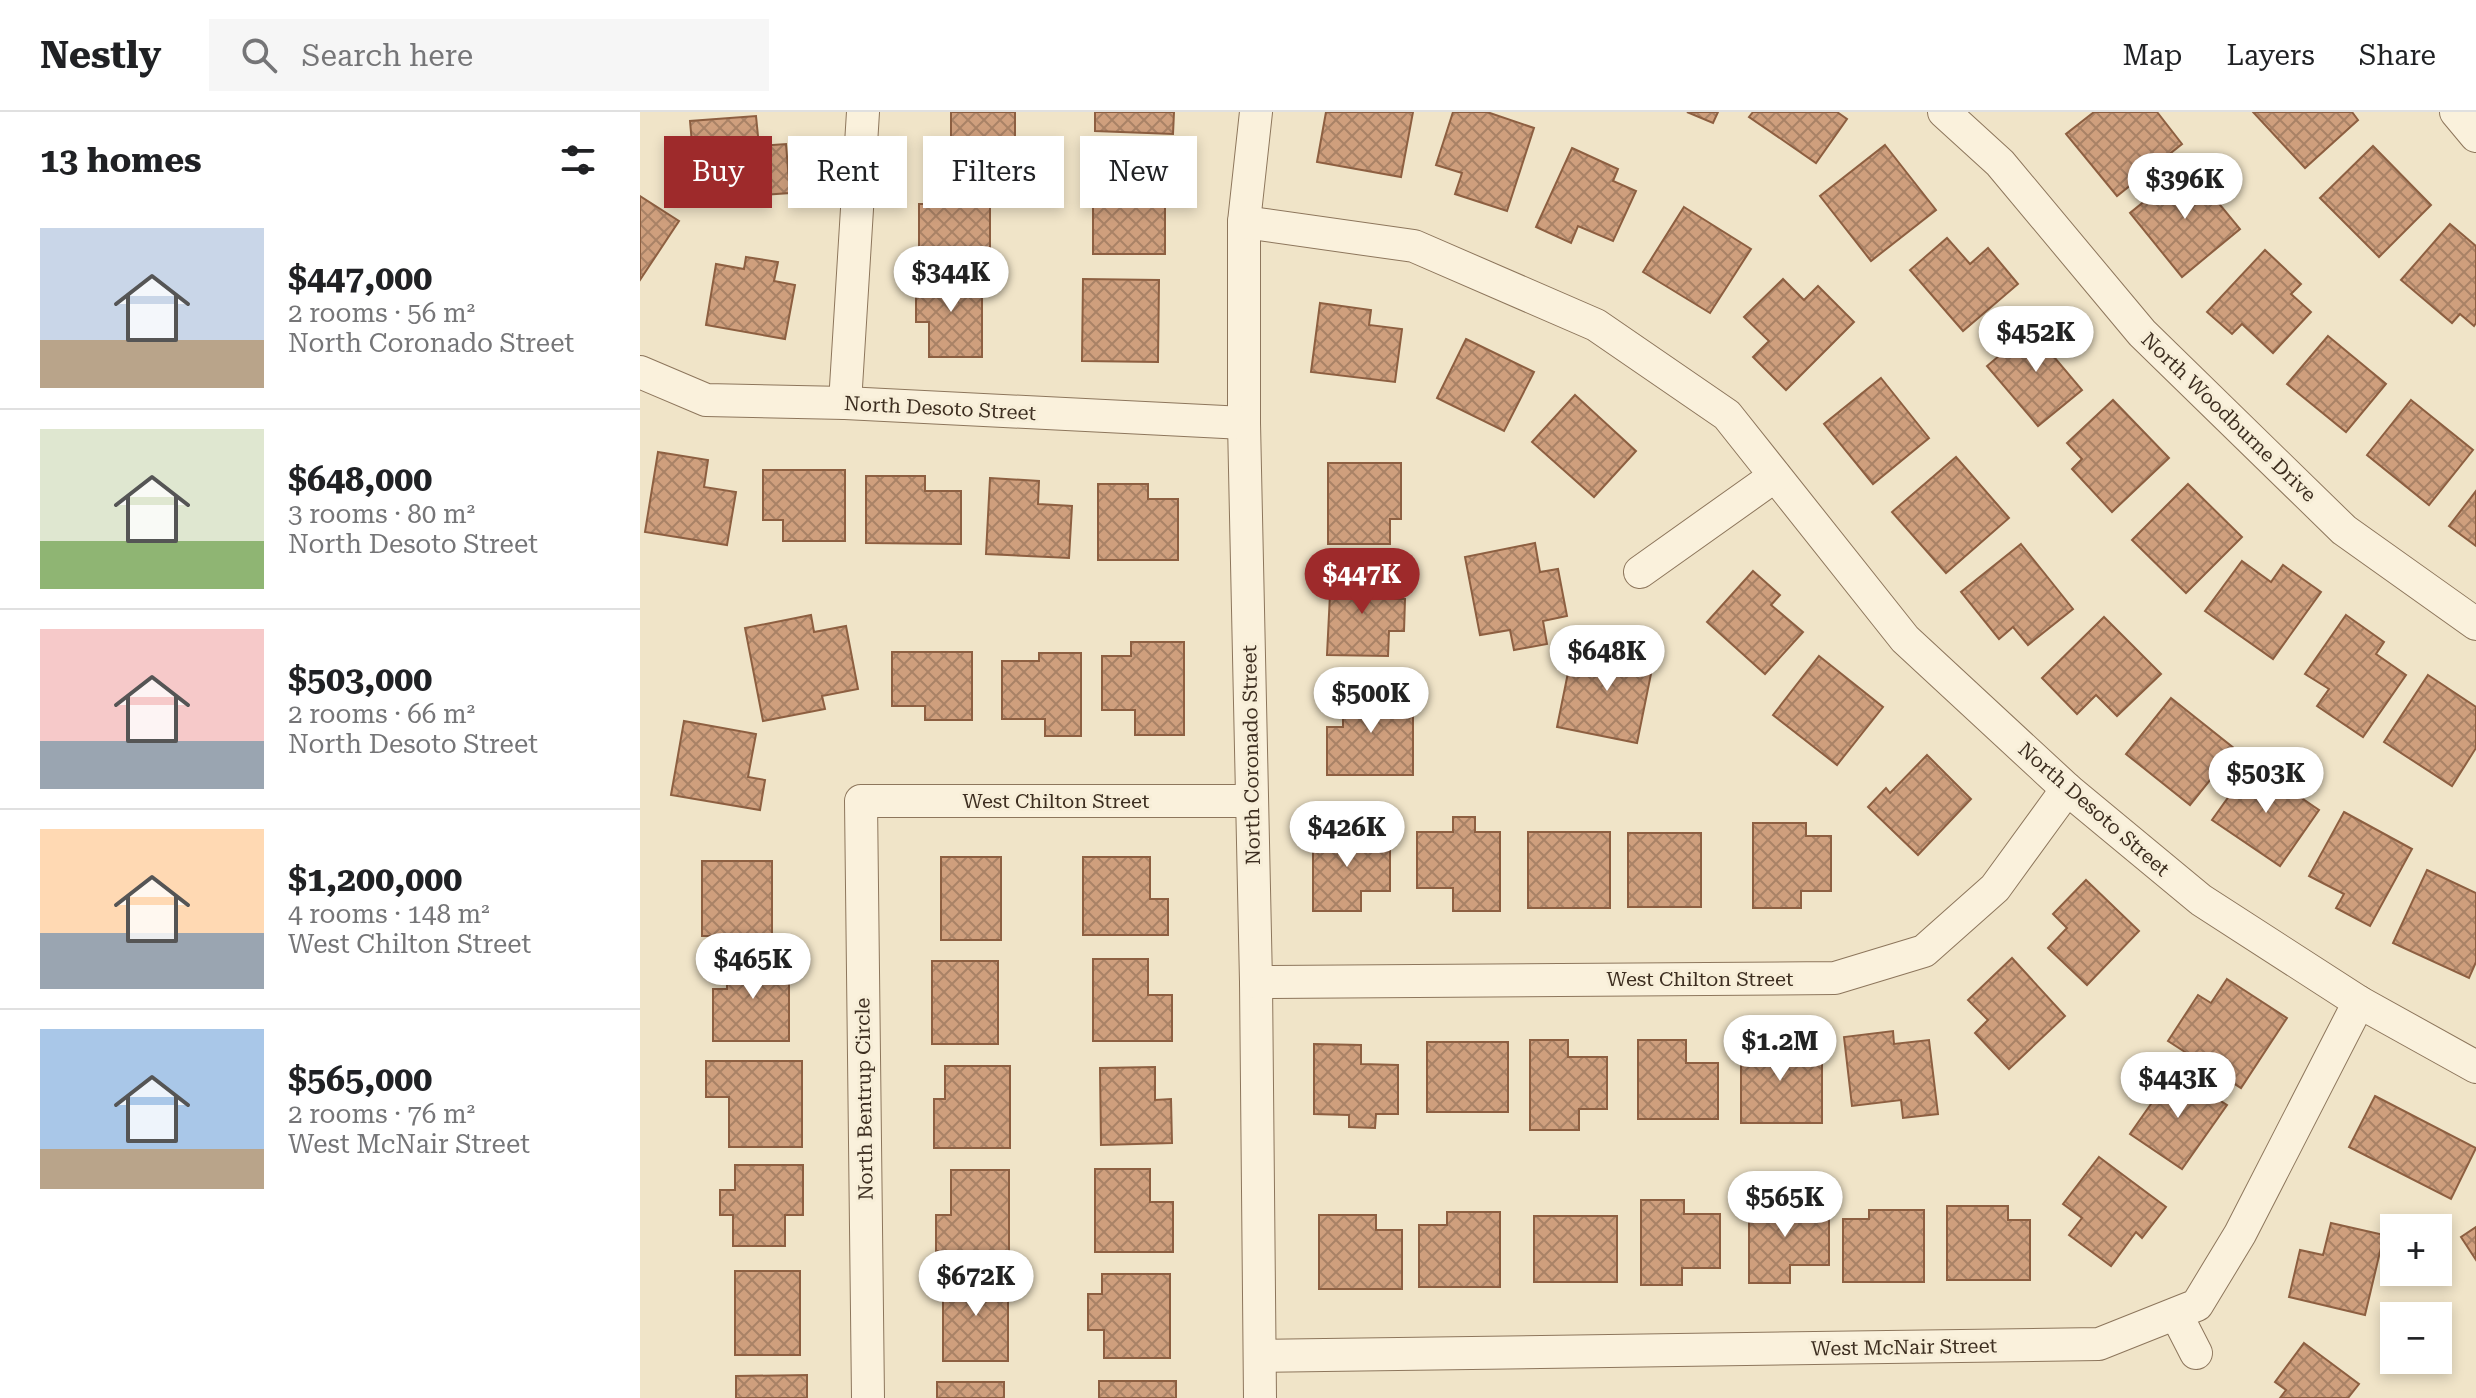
<!DOCTYPE html>
<html lang="en">
<head>
<meta charset="utf-8">
<style>
  :root { --surface:#fff; --page:#f6f6f6; --text:#202124; --muted:#757577; --line:#e0e0e0; --accent:#9e2a2b }
  body { margin:0; font-family:"Roboto Serif",serif; background:var(--page); color:var(--text); height:100vh; display:flex; flex-direction:column; font-size:30px; white-space:nowrap }
  * { box-sizing:border-box; margin:0 }
  p { font-size:26px; color:var(--muted) }
  .icon { flex:none; width:44px; height:44px; fill:none; stroke:currentColor; stroke-width:2; stroke-linecap:round; stroke-linejoin:round }
  .map { position:relative; flex:1; overflow:hidden }
  .drawer { display:flex; flex-direction:column; background:var(--surface); width:640px }
  .drawer>* { flex:none }
  .guide { position:absolute; left:24px; top:24px; width:760px; height:72px; display:flex; gap:16px }
  .fabs { position:absolute; left:1740px; top:1102px; display:grid; gap:16px }
  .fabs a { display:grid; place-items:center; width:72px; height:72px; border-radius:0px; background:var(--surface); box-shadow:0 4px 12px #0003; font-size:40px }
  .price { position:absolute; translate:-50% -68px; padding:0 18px; border-radius:28px; background:#fff; color:#222; font-size:26px; line-height:52px; filter:drop-shadow(0 2px 4px #0008) }
  .price::after { content:''; position:absolute; left:50%; top:48px; width:24px; height:18px; margin-left:-12px; background:inherit; clip-path:polygon(0 0,100% 0,50% 100%) }
  .price.active { background:var(--accent); color:#fff }
  ul { padding:0; list-style:none }
  li { display:flex; align-items:center; gap:24px; height:200px; padding:0 40px }
  li+li { border-top:2px solid var(--line) }
  li span { display:grid; place-items:center; flex:none; width:224px; height:160px; border-radius:0px; color:#555 }
  li>.icon { margin-inline-start:auto }
  span .icon { width:96px; height:96px; fill:#fffc; stroke-width:1 }
  li b { font-size:34px }
  h2 { display:flex; justify-content:space-between; align-items:center; height:96px; padding:0 40px; font-size:34px }
  .chip { padding:0 28px; border-radius:0px; background:var(--surface); box-shadow:0 4px 12px #0003; font-size:28px; line-height:72px }
  .chip.active { background:var(--accent); color:#fff }
  header { display:flex; align-items:center; gap:48px; box-sizing:border-box; height:112px; padding:0 40px; background:var(--surface); border-bottom:2px solid var(--line) }
  header strong { font-size:38px }
  nav { display:flex; gap:44px; margin-inline-start:auto; font-size:28px }
  .search { width:560px; height:72px; background:var(--page); display:flex; align-items:center; gap:20px; box-sizing:border-box; padding:0 28px; border-radius:0px; color:var(--muted); font-size:30px }
  main { display:flex; flex:1; min-height:0 }
  .map>svg:first-child { display:block }
  .building { fill:url(#building-cross-hatch); stroke:#8d5f41; stroke-width:2 }
  .lines { fill:none; stroke-linecap:round; stroke-linejoin:round }
  .minor-casing { stroke:#8d765c; stroke-width:34 }
  .minor { stroke:#faf1dc; stroke-width:32 }
  .labels { text-anchor:middle; stroke-width:6; stroke-linejoin:round; paint-order:stroke }
  .street-label { font-size:20px; fill:#3d2e20; stroke:#f7eed8 }
</style>
</head>
<body>
<header>
<strong>Nestly</strong>
<div class="search"><svg class="icon" aria-label="search" viewBox="0 0 24 24"><circle cx="10" cy="10" r="6"/><path d="M15 15l6 6"/></svg>Search here</div>
<nav><a>Map</a><a>Layers</a><a>Share</a></nav>
</header>
<main>
<section class="drawer">
<h2>13 homes<svg class="icon" aria-label="filters" viewBox="0 0 24 24"><path d="M4 7h16M4 17h16"/><circle cx="9" cy="7" r="2"/><circle cx="15" cy="17" r="2"/></svg></h2>
<ul>
<li><span style="background:linear-gradient(#c9d6e8 70%,#b9a48a 0)"><svg class="icon" aria-label="home" viewBox="0 0 24 24"><path d="M3 11l9-7 9 7M6 9v11h12V9"/></svg></span><div><b>$447,000</b><p>2 rooms · 56 m²</p><p>North Coronado Street</p></div></li>
<li><span style="background:linear-gradient(#dfe7d0 70%,#8fb573 0)"><svg class="icon" aria-label="home" viewBox="0 0 24 24"><path d="M3 11l9-7 9 7M6 9v11h12V9"/></svg></span><div><b>$648,000</b><p>3 rooms · 80 m²</p><p>North Desoto Street</p></div></li>
<li><span style="background:linear-gradient(#f6c9c9 70%,#9aa5b1 0)"><svg class="icon" aria-label="home" viewBox="0 0 24 24"><path d="M3 11l9-7 9 7M6 9v11h12V9"/></svg></span><div><b>$503,000</b><p>2 rooms · 66 m²</p><p>North Desoto Street</p></div></li>
<li><span style="background:linear-gradient(#ffd9b3 65%,#9aa5b1 0)"><svg class="icon" aria-label="home" viewBox="0 0 24 24"><path d="M3 11l9-7 9 7M6 9v11h12V9"/></svg></span><div><b>$1,200,000</b><p>4 rooms · 148 m²</p><p>West Chilton Street</p></div></li>
<li><span style="background:linear-gradient(#a9c7e8 75%,#b9a48a 0)"><svg class="icon" aria-label="home" viewBox="0 0 24 24"><path d="M3 11l9-7 9 7M6 9v11h12V9"/></svg></span><div><b>$565,000</b><p>2 rooms · 76 m²</p><p>West McNair Street</p></div></li>
</ul>
</section>
<div class="map">
<svg width="1836" height="1286" viewBox="0 0 1836 1286">
  <defs>
    <pattern id="building-cross-hatch" width="8" height="8" patternUnits="userSpaceOnUse" patternTransform="scale(2)"><rect width="8" height="8" fill="#cf9f7d"/><path d="M0 0l8 8M0 8l8-8" fill="none" stroke="#a98266"/></pattern>
  </defs>
  <rect width="100%" height="100%" fill="#f0e4c8"/>
  <g class="building">
    <rect x="311" y="0" width="64" height="43"/>
    <path d="M455,0H534L533,22L455,19Z"/>
    <path d="M686,0H773L761,65L677,50Z"/>
    <path d="M813,0H847L894,16L867,99L815,82L822,61L796,53Z"/>
    <path d="M1047,0H1078L1073,11Z"/>
    <path d="M1113,0H1197L1207,7L1176,51L1109,5Z"/>
    <path d="M1454,0H1517L1542,32L1477,84L1426,22Z"/>
    <path d="M1613,0H1712L1718,8L1665,56Z"/>
    <path d="M116,4L119,34L146,32L150,81L57,88L50,9Z"/>
    <path d="M1245,33L1296,98L1231,149L1180,84Z"/>
    <path d="M1733,34L1791,93L1739,145L1680,86Z"/>
    <path d="M932,36L978,57L973,69L996,79L973,129L938,114L931,131L896,115Z"/>
    <path d="M1548,54L1600,117L1542,165L1490,101Z"/>
    <path d="M453,57H509V95H525V142H453Z"/>
    <path d="M291,59H350V142H279V92H291Z"/>
    <path d="M0,84L39,109L0,168Z"/>
    <path d="M1044,95L1111,137L1070,201L1003,160Z"/>
    <path d="M1810,112L1836,134V211L1834,214L1820,202L1812,211L1761,168Z"/>
    <path d="M1307,126L1330,152L1348,136L1378,172L1323,219L1270,158Z"/>
    <path d="M1625,138L1661,172L1651,182L1671,200L1633,241L1602,212L1592,222L1567,200Z"/>
    <path d="M106,145L138,150L134,169L155,173L145,227L66,213L76,152L104,157Z"/>
    <path d="M276,163H342V245H289V210H276Z"/>
    <path d="M443,167L519,168L518,250L442,249Z"/>
    <path d="M1143,167L1164,188L1178,174L1214,210L1146,278L1113,245L1129,229L1104,205Z"/>
    <path d="M680,191L731,198L729,213L762,217L755,270L671,260Z"/>
    <path d="M1401,208L1425,236L1414,245L1442,278L1398,314L1347,254Z"/>
    <path d="M1688,224L1746,272L1706,320L1647,272Z"/>
    <path d="M826,227L894,260L864,319L797,286Z"/>
    <path d="M1241,266L1289,326L1233,372L1184,312Z"/>
    <path d="M935,283L996,339L954,385L892,330Z"/>
    <path d="M1473,288L1529,346L1472,400L1432,357L1442,347L1427,331Z"/>
    <path d="M1771,288L1833,338L1789,393L1727,343Z"/>
    <path d="M18,340L68,348L64,375L96,380L87,433L5,420Z"/>
    <path d="M1316,345L1369,406L1306,461L1252,400Z"/>
    <path d="M688,351H761V407H750V432H688Z"/>
    <path d="M123,358H205V429H143V408H123Z"/>
    <path d="M226,364H285V379H321V432L226,431Z"/>
    <path d="M350,366L399,369L398,392L432,394L429,446L346,442Z"/>
    <path d="M458,372H508V387H538V448H458Z"/>
    <path d="M1548,372L1602,425L1546,481L1492,428Z"/>
    <path d="M1836,379V434L1809,414Z"/>
    <path d="M895,431L900,460L918,457L927,504L903,509L907,532L874,538L870,518L840,523L825,445Z"/>
    <path d="M1381,432L1433,497L1388,533L1373,515L1359,527L1321,480Z"/>
    <path d="M1602,449L1631,470L1643,453L1681,480L1633,547L1565,499Z"/>
    <path d="M1113,459L1140,483L1131,493L1163,520L1125,562L1067,510Z"/>
    <path d="M691,462L749,464V487H765L764,519H749L748,544L687,543Z"/>
    <path d="M171,503L174,520L206,514L218,577L182,584L185,597L123,609L105,516Z"/>
    <path d="M1706,503L1744,530L1736,542L1766,563L1723,625L1677,594L1689,577L1665,562Z"/>
    <path d="M1464,505L1521,562L1477,604L1456,583L1437,602L1402,566Z"/>
    <path d="M491,530H544V623H495V598H462V544H491Z"/>
    <path d="M963,532L1015,542L997,631L917,615L932,541L961,546Z"/>
    <path d="M252,540H332V608H285V594H252Z"/>
    <path d="M399,541H441V624H405V607H362V549H399Z"/>
    <path d="M1179,544L1243,595L1197,653L1133,603Z"/>
    <path d="M1788,563L1836,595V636L1812,674L1744,630Z"/>
    <path d="M703,576H758V599H773V663H687V615H703Z"/>
    <path d="M1531,586L1595,637L1550,693L1486,642Z"/>
    <path d="M44,609L116,622L108,665L125,668L120,698L31,683Z"/>
    <path d="M1287,643L1331,687L1278,743L1228,695L1246,676L1250,681Z"/>
    <path d="M1612,652L1679,698L1640,754L1572,708Z"/>
    <path d="M1704,700L1772,737L1730,814L1696,796L1704,782L1669,764Z"/>
    <path d="M813,705H835V720H860V799H813V776H777V720H813Z"/>
    <path d="M1113,711H1166V724H1191V779H1161V796H1113Z"/>
    <path d="M673,714H713V730H750V779H721V799H673Z"/>
    <rect x="888" y="720" width="82" height="76"/>
    <rect x="988" y="721" width="73" height="74"/>
    <rect x="301" y="745" width="60" height="83"/>
    <path d="M443,745H510V787H528V823H443Z"/>
    <rect x="62" y="749" width="70" height="75"/>
    <path d="M1787,758L1836,781V850L1829,866L1753,831Z"/>
    <path d="M1446,768L1499,819L1447,873L1408,836L1427,816L1413,802Z"/>
    <path d="M87,844H149V929H73V877H87Z"/>
    <path d="M1372,846L1425,904L1369,957L1335,921L1348,908L1328,888Z"/>
    <path d="M453,847H508V883H532V929H453Z"/>
    <rect x="292" y="849" width="66" height="83"/>
    <path d="M1587,867L1647,906L1601,976L1528,929L1558,883L1571,891Z"/>
    <path d="M1253,919L1254,932L1289,928L1298,1002L1263,1006L1261,988L1212,994L1204,925Z"/>
    <path d="M1101,926H1148V939H1182V1011H1101Z"/>
    <path d="M890,928H928V945H967V997H939V1018H890Z"/>
    <path d="M998,928H1046V951H1078V1007H998Z"/>
    <rect x="787" y="930" width="81" height="70"/>
    <path d="M674,932L721,933V952L758,953V1002H736L735,1016L709,1015V1003L674,1002Z"/>
    <path d="M66,949H162V1035H89V985H66Z"/>
    <path d="M305,954H370V1036H294V987H305Z"/>
    <path d="M515,955V988L531,987L532,1031L461,1033L460,956Z"/>
    <path d="M1534,959L1587,993L1542,1057L1490,1022Z"/>
    <path d="M1735,984L1836,1036L1811,1087L1709,1035Z"/>
    <path d="M1459,1045L1526,1095L1502,1126L1496,1120L1471,1154L1429,1123L1442,1106L1423,1092Z"/>
    <path d="M95,1053H163V1103H145V1134H93V1103H80V1078H95Z"/>
    <path d="M455,1057H510V1090H533V1140H455Z"/>
    <path d="M311,1058H369V1139H296V1103H311Z"/>
    <path d="M1109,1087H1162V1100H1189V1153H1150V1171H1109Z"/>
    <path d="M1001,1088H1044V1102H1080V1156H1042V1173H1001Z"/>
    <path d="M1307,1094H1368V1108H1390V1168H1307Z"/>
    <path d="M1229,1098H1284V1170H1203V1107H1229Z"/>
    <path d="M807,1100H860V1175H779V1113H807Z"/>
    <path d="M679,1103H736V1118H762V1177H679Z"/>
    <rect x="894" y="1104" width="83" height="66"/>
    <path d="M1691,1111L1744,1123L1725,1203L1649,1185L1660,1138L1683,1143Z"/>
    <path d="M1836,1115V1148L1821,1125Z"/>
    <rect x="95" y="1159" width="65" height="84"/>
    <path d="M462,1162H530V1246H464V1218H448V1182H462Z"/>
    <rect x="303" y="1164" width="65" height="85"/>
    <path d="M1664,1231L1719,1272L1708,1286H1640L1646,1278L1635,1270Z"/>
    <path d="M167,1263V1286H96V1264Z"/>
    <rect x="459" y="1269" width="77" height="17"/>
    <rect x="297" y="1270" width="67" height="16"/>
  </g>
  <g class="lines">
    <defs>
      <g id="minor">
        <path d="M616,0L604,110V311L616,870L620,1286"/>
        <path d="M1304,0L1360,51L1502,221L1704,418L1836,512"/>
        <path d="M1816,0L1836,24"/>
        <path d="M604,110L774,134L956,213L1087,303L1265,527L1427,677L1561,788L1719,890L1836,955"/>
        <path d="M0,260L66,288L205,291L604,311"/>
        <path d="M205,291L223,0"/>
        <path d="M1000,460L1135,364"/>
        <path d="M616,870L1195,866L1284,839L1355,776L1427,677"/>
        <path d="M1536,1202L1556,1241"/>
        <path d="M620,1244L1459,1232L1557,1193L1600,1122L1719,890"/>
        <path d="M228,1286L221,689H612"/>
      </g>
    </defs>
    <use href="#minor" class="minor-casing"/>
    <use href="#minor" class="minor"/>
  </g>
  <g class="labels">
    <g class="street-label">
      <text transform="translate(300 296) rotate(3)" y="7">North Desoto Street</text>
      <text transform="translate(1589 305) rotate(44)" y="7">North Woodburne Drive</text>
      <text transform="translate(611 643) rotate(-91)" y="7">North Coronado Street</text>
      <text x="416" y="696">West Chilton Street</text>
      <text transform="translate(1454 697) rotate(41)" y="7">North Desoto Street</text>
      <text x="1060" y="874">West Chilton Street</text>
      <text transform="translate(224 987) rotate(-91)" y="7">North Bentrup Circle</text>
      <text transform="translate(1264 1235) rotate(-1)" y="7">West McNair Street</text>
    </g>
  </g>
</svg>
<div class="fabs">
<a>+</a>
<a>−</a>
</div>
<b class="price" style="left:1545px;top:109px">$396K</b>
<b class="price" style="left:311px;top:202px">$344K</b>
<b class="price" style="left:1396px;top:262px">$452K</b>
<b class="price active" style="left:722px;top:504px">$447K</b>
<b class="price" style="left:967px;top:581px">$648K</b>
<b class="price" style="left:731px;top:623px">$500K</b>
<b class="price" style="left:1626px;top:703px">$503K</b>
<b class="price" style="left:707px;top:757px">$426K</b>
<b class="price" style="left:113px;top:889px">$465K</b>
<b class="price" style="left:1140px;top:971px">$1.2M</b>
<b class="price" style="left:1538px;top:1008px">$443K</b>
<b class="price" style="left:1145px;top:1127px">$565K</b>
<b class="price" style="left:336px;top:1206px">$672K</b>
<div class="guide">
<a class="chip active">Buy</a>
<a class="chip">Rent</a>
<a class="chip">Filters</a>
<a class="chip">New</a>
</div>
</div>
</main>
</body>
</html>
